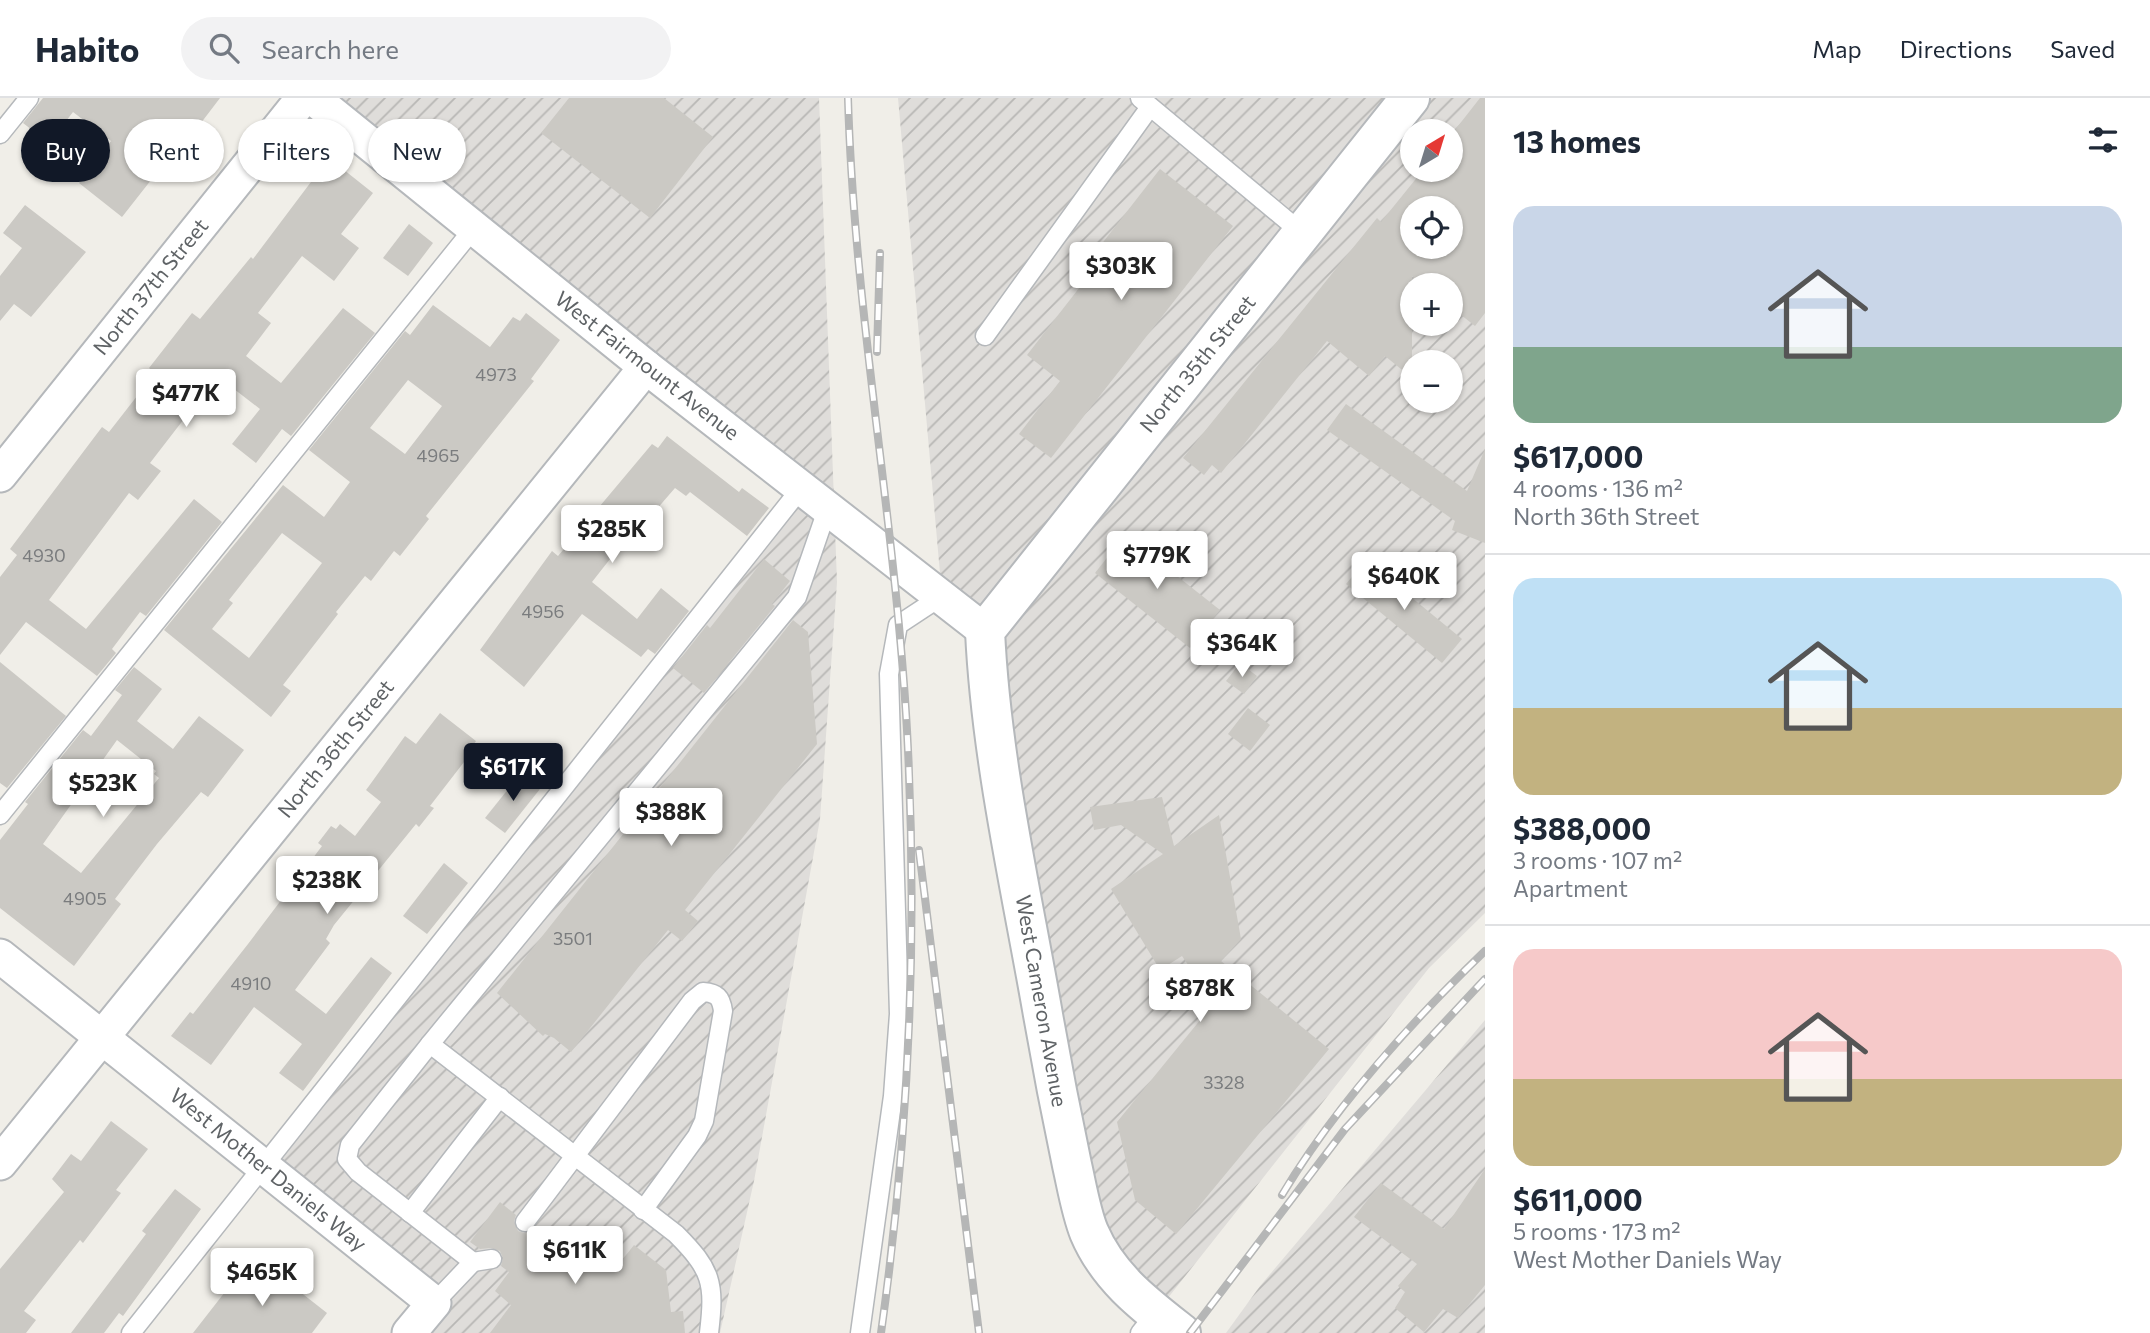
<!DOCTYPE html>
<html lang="en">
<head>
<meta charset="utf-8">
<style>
  :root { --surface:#fff; --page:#f2f2f3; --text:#1f2937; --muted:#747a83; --line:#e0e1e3; --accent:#111827 }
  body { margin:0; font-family:Commissioner,sans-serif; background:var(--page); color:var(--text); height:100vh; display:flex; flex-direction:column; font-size:26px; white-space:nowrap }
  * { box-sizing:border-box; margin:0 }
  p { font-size:23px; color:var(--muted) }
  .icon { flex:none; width:38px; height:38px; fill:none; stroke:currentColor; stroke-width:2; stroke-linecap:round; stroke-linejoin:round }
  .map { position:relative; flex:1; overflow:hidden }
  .side { display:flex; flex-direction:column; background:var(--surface); width:665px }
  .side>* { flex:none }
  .banner { position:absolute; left:21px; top:21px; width:665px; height:63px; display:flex; gap:14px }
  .needle { width:46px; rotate:38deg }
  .tools { position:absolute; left:1400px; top:21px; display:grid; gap:14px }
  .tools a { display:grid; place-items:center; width:63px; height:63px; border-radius:50%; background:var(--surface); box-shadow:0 2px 5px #0004; font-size:35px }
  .price { position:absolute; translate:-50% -60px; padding:0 16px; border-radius:7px; background:#fff; color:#222; font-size:23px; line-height:46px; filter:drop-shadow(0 2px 4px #0008) }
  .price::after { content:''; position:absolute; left:50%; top:42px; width:21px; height:16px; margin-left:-10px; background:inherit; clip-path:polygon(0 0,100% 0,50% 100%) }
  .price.on { background:var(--accent); color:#fff }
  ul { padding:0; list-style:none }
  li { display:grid; align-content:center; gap:14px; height:371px; padding:0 28px }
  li+li { border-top:2px solid var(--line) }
  li span { display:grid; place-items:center; height:217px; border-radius:21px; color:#555 }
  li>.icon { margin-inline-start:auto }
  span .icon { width:126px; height:126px; fill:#fffc; stroke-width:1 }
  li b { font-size:30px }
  h2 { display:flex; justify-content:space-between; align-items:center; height:84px; padding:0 28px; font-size:30px }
  .pill { padding:0 24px; border-radius:32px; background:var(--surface); box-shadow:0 2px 5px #0004; font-size:24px; line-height:63px }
  .pill.on { background:var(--accent); color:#fff }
  header { display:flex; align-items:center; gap:42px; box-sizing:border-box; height:98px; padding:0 35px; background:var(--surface); border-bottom:2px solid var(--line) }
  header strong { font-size:33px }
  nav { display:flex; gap:38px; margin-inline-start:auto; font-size:24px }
  .search { width:490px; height:63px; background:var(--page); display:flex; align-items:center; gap:18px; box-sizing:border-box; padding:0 24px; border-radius:38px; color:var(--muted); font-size:26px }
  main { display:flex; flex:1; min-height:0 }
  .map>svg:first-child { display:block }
  .industrial { fill:url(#industrial-furrows); fill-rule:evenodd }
  .building { fill:#cbc9c4; fill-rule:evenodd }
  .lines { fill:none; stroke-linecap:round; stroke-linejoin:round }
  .service-casing { stroke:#b5b8bb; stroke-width:21 }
  .minor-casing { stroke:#b5b8bb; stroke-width:37 }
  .tertiary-casing { stroke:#b5b8bb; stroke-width:42 }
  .service { stroke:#fff; stroke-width:18 }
  .minor { stroke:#fff; stroke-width:33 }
  .tertiary { stroke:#fff; stroke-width:38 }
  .rail-casing { stroke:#b5b6b6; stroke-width:8 }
  .rail { stroke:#fff; stroke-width:5; stroke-dasharray:16; stroke-linecap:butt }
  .labels { text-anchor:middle; stroke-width:5; stroke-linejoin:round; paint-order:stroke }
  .number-label { font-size:18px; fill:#7a7c7e }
  .street-label { font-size:21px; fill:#5f6366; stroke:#fff }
</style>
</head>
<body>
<header>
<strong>Habito</strong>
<div class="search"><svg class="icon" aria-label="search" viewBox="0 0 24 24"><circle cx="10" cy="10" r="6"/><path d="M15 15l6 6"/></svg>Search here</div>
<nav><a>Map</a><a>Directions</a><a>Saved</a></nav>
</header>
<main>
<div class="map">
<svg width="1485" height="1235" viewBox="0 0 1485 1235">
  <defs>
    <pattern id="industrial-furrows" width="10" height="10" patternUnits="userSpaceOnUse" patternTransform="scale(1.75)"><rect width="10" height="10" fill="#dfddda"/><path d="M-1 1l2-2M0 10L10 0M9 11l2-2" fill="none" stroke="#b8b7b5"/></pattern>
  </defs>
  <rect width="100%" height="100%" fill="#f0eee8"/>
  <g class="industrial">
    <path d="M313,0H819L837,484L820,721L754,1083L720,1235H409L433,1205L264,1069L802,389Z"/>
    <path d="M898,0H1485V815L1429,870L1156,1215L1101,1156L985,533L942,498ZM1412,33H1451V72H1412ZM1412,110H1451V149H1412ZM1412,187H1451V226H1412ZM1412,264H1451V303H1412Z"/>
    <path d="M1485,922V1235H1226L1260,1188Z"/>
  </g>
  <g class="building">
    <path d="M43,0H220L159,80L155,77L122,119L79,85L111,43L73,14L49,45L23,25Z"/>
    <path d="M569,0H664L713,39L650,120L541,35Z"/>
    <path d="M1480,0H1485V215L1475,228L1451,209V187H1424L1412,178V280L1385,258L1369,278L1327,243L1221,375L1212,367L1204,377L1183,360L1377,120L1381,124L1423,72H1451V37ZM1412,110H1451V149H1412Z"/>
    <path d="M329,60L373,95L341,136L359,150L334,183L302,158L258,215L271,225L246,258L281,285L343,210L375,235L291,338L282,331L256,365L232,346L260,311L225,284L201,314L194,308L150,365L161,373L138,402L129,395L49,502L86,531L194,401L222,424L146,518L140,514L112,551L116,555L97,578L26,524L0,557V479L17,457L10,451L102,329L109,334L155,275L149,270L192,215L200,221L251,159L253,161Z"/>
    <path d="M1160,71L1233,128L1051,360L1019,336L1060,283L1027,257L1090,176L1083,170Z"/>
    <path d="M25,107L86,154L31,219L14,206L0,223V178L22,150L3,135Z"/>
    <path d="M409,126L433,145L408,178L383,160Z"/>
    <path d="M433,207L490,249L513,219L520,223L526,215L560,242L531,281L534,283L426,418L429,421L400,458L394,453L371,483L365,478L336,514L338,516L283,587L291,593L271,619L164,532L283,387L324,419L350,384L309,352L405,233L410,237ZM408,282L442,308L405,356L370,330ZM282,435L322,465L249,560L212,531L233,505L229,502Z"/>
    <path d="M1346,306L1467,393L1485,351V445L1452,432L1455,423L1327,332Z"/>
    <path d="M667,338L739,394L742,390L769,410L747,438L690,394L686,398L675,390L624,449L621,447L592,484L637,521L661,490L689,513L655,556L648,551L641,559L582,516L524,589L480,552L552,453L558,458L652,346L658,350Z"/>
    <path d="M1125,437L1220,512L1190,550L1095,475Z"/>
    <path d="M764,461L790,483L772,506L775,508L704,595L673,570L707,527L710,530Z"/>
    <path d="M1366,462L1462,541L1442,565L1346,486Z"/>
    <path d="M793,522L808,534L817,646L685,812L698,823L682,843L668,832L571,954L554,940L545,936L543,938L497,895Z"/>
    <path d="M0,564L66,618L7,690L0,685Z"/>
    <path d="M1240,565L1257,578L1244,596L1226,583Z"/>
    <path d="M134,569L162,591L137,623L173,651L199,618L244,652L208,699L201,694L157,746L115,801L121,806L74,868L0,810V742L28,706L25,704L83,632L91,638L122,597L115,592ZM117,642L156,673L154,676L159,680L81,775L43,746Z"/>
    <path d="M1248,610L1270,627L1250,653L1228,636Z"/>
    <path d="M440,615L476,643L469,653L471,655L430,708L434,710L419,729L416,726L334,827L326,841L330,845L295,892L326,916L371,859L392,875L303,993L279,975L302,946L254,909L211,967L171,938L190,914L193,916L248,846L322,748L318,745L331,728L336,731L340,726L355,738L381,704L366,692L369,688L405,638L416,646Z"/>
    <path d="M521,675L540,691L505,735L485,720Z"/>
    <path d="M1162,699L1174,748L1219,717L1241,841L1221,863L1329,951L1176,1136L1135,1102L1117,1024L1214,905L1182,858L1160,872L1111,791L1163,756L1121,727L1094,732L1090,709Z"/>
    <path d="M444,765L468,785L427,836L403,818Z"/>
    <path d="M111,1023L148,1051L116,1092L121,1095L83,1145L80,1142L24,1213L36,1222L26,1235H0V1171L64,1094L52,1081L71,1056L81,1063Z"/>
    <path d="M1485,1071V1187L1458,1220L1443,1211L1424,1234L1395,1210L1405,1194L1398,1188L1417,1166L1354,1119L1381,1085L1444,1131Z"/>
    <path d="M175,1091L201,1111L123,1218L119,1215L104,1235H71L146,1136L142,1133Z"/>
    <path d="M500,1104L516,1117L514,1123L518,1133L524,1135L534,1131L567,1157L580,1154L586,1158L608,1152L619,1166L634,1147L666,1172L671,1214L683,1213L685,1235H490L511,1207L495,1193L509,1174L501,1168L503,1160L500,1153L491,1150L480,1151L470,1144Z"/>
    <path d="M246,1167L264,1180L271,1171L327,1215L312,1235H193Z"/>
  </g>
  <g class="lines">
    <defs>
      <g id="service">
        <path d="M1140,0L1302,135"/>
        <path d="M0,36L29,0"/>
        <path d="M985,238L1150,9"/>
        <path d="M0,717L474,130"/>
        <path d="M430,946L676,1136C712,1172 715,1185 709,1235"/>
        <path d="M410,1115L500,999"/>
        <path d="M525,1124L692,903L703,894C717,895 721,899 723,913L704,1023L697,1038L643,1112"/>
        <path d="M473,1164L492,1161"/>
        <path d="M434,1205L473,1164L358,1074L347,1061L350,1047L430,946L797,499L828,409"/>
        <path d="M131,1235L802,389"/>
        <path d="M860,1235L893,998L899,916L889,576L898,527L942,498"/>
        <path d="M1140,1235L1156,1215"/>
      </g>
      <g id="minor">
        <path d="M313,0L646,269L985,533"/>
        <path d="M0,377L303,0"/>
        <path d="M0,858L434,1205L409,1235"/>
        <path d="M0,1065L646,269"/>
      </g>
      <path id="tertiary" d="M1181,1235C1144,1206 1108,1179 1089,1134C1081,1114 1077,1089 1072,1067C1061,1015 1051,963 1042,911C1020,786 991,660 985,533L1410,0"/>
    </defs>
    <use href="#service" class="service-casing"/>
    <use href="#minor" class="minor-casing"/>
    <use href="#tertiary" class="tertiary-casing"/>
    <use href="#service" class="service"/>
    <use href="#minor" class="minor"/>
    <use href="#tertiary" class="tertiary"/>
    <defs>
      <g id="rail">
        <path d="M848,0C854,212 895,421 907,632C918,833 909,1036 881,1235"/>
        <path d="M877,254L880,155"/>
        <path d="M919,752L979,1235"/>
        <path d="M1282,1097C1336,1007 1409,926 1485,853"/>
        <path d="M1190,1235L1345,1031L1485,881"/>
      </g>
    </defs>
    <use href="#rail" class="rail-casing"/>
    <use href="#rail" class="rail"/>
  </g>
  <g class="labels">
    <g class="number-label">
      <text x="496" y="283">4973</text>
      <text x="438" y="364">4965</text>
      <text x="44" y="464">4930</text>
      <text x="543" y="520">4956</text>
      <text x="85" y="807">4905</text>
      <text x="573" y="847">3501</text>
      <text x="251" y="892">4910</text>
      <text x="1224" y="991">3328</text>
    </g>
    <g class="street-label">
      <text transform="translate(151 189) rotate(-51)" y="7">North 37th Street</text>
      <text transform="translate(1198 266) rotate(-51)" y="7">North 35th Street</text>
      <text transform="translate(647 268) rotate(38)" y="7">West Fairmount Avenue</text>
      <text transform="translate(336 651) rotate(-51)" y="7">North 36th Street</text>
      <text transform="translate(1041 903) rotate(80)" y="7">West Cameron Avenue</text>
      <text transform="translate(268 1072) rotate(39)" y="7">West Mother Daniels Way</text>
    </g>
  </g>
</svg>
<div class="tools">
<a><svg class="needle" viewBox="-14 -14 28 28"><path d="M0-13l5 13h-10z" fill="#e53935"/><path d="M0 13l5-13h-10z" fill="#747a83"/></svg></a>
<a><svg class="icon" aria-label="locate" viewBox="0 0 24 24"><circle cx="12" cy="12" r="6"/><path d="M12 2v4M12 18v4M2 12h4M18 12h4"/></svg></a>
<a>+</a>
<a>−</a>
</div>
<b class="price" style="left:1121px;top:204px">$303K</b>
<b class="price" style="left:186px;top:331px">$477K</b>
<b class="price" style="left:612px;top:467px">$285K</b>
<b class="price" style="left:1157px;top:493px">$779K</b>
<b class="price" style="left:1404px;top:514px">$640K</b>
<b class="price" style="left:1242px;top:581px">$364K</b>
<b class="price on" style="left:513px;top:705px">$617K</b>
<b class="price" style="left:103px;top:721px">$523K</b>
<b class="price" style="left:671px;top:750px">$388K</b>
<b class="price" style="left:327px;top:818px">$238K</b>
<b class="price" style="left:1200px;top:926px">$878K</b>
<b class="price" style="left:575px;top:1188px">$611K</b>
<b class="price" style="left:262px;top:1210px">$465K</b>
<div class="banner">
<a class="pill on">Buy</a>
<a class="pill">Rent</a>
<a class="pill">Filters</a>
<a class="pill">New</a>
</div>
</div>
<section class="side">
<h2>13 homes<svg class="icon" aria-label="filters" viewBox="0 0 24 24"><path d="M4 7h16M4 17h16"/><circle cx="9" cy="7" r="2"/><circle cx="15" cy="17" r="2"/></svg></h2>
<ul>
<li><span style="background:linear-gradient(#c9d6e8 65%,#7fa58c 0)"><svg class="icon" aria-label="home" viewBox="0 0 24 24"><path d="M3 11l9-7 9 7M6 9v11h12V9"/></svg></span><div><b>$617,000</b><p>4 rooms · 136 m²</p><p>North 36th Street</p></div></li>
<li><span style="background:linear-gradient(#bfe0f5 60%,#c2b280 0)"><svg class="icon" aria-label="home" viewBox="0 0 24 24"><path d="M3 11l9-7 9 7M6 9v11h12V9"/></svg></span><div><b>$388,000</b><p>3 rooms · 107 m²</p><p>Apartment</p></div></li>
<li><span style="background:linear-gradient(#f6c9c9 60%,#c2b280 0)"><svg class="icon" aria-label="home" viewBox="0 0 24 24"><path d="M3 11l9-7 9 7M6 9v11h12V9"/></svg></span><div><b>$611,000</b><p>5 rooms · 173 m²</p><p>West Mother Daniels Way</p></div></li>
</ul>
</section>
</main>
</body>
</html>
